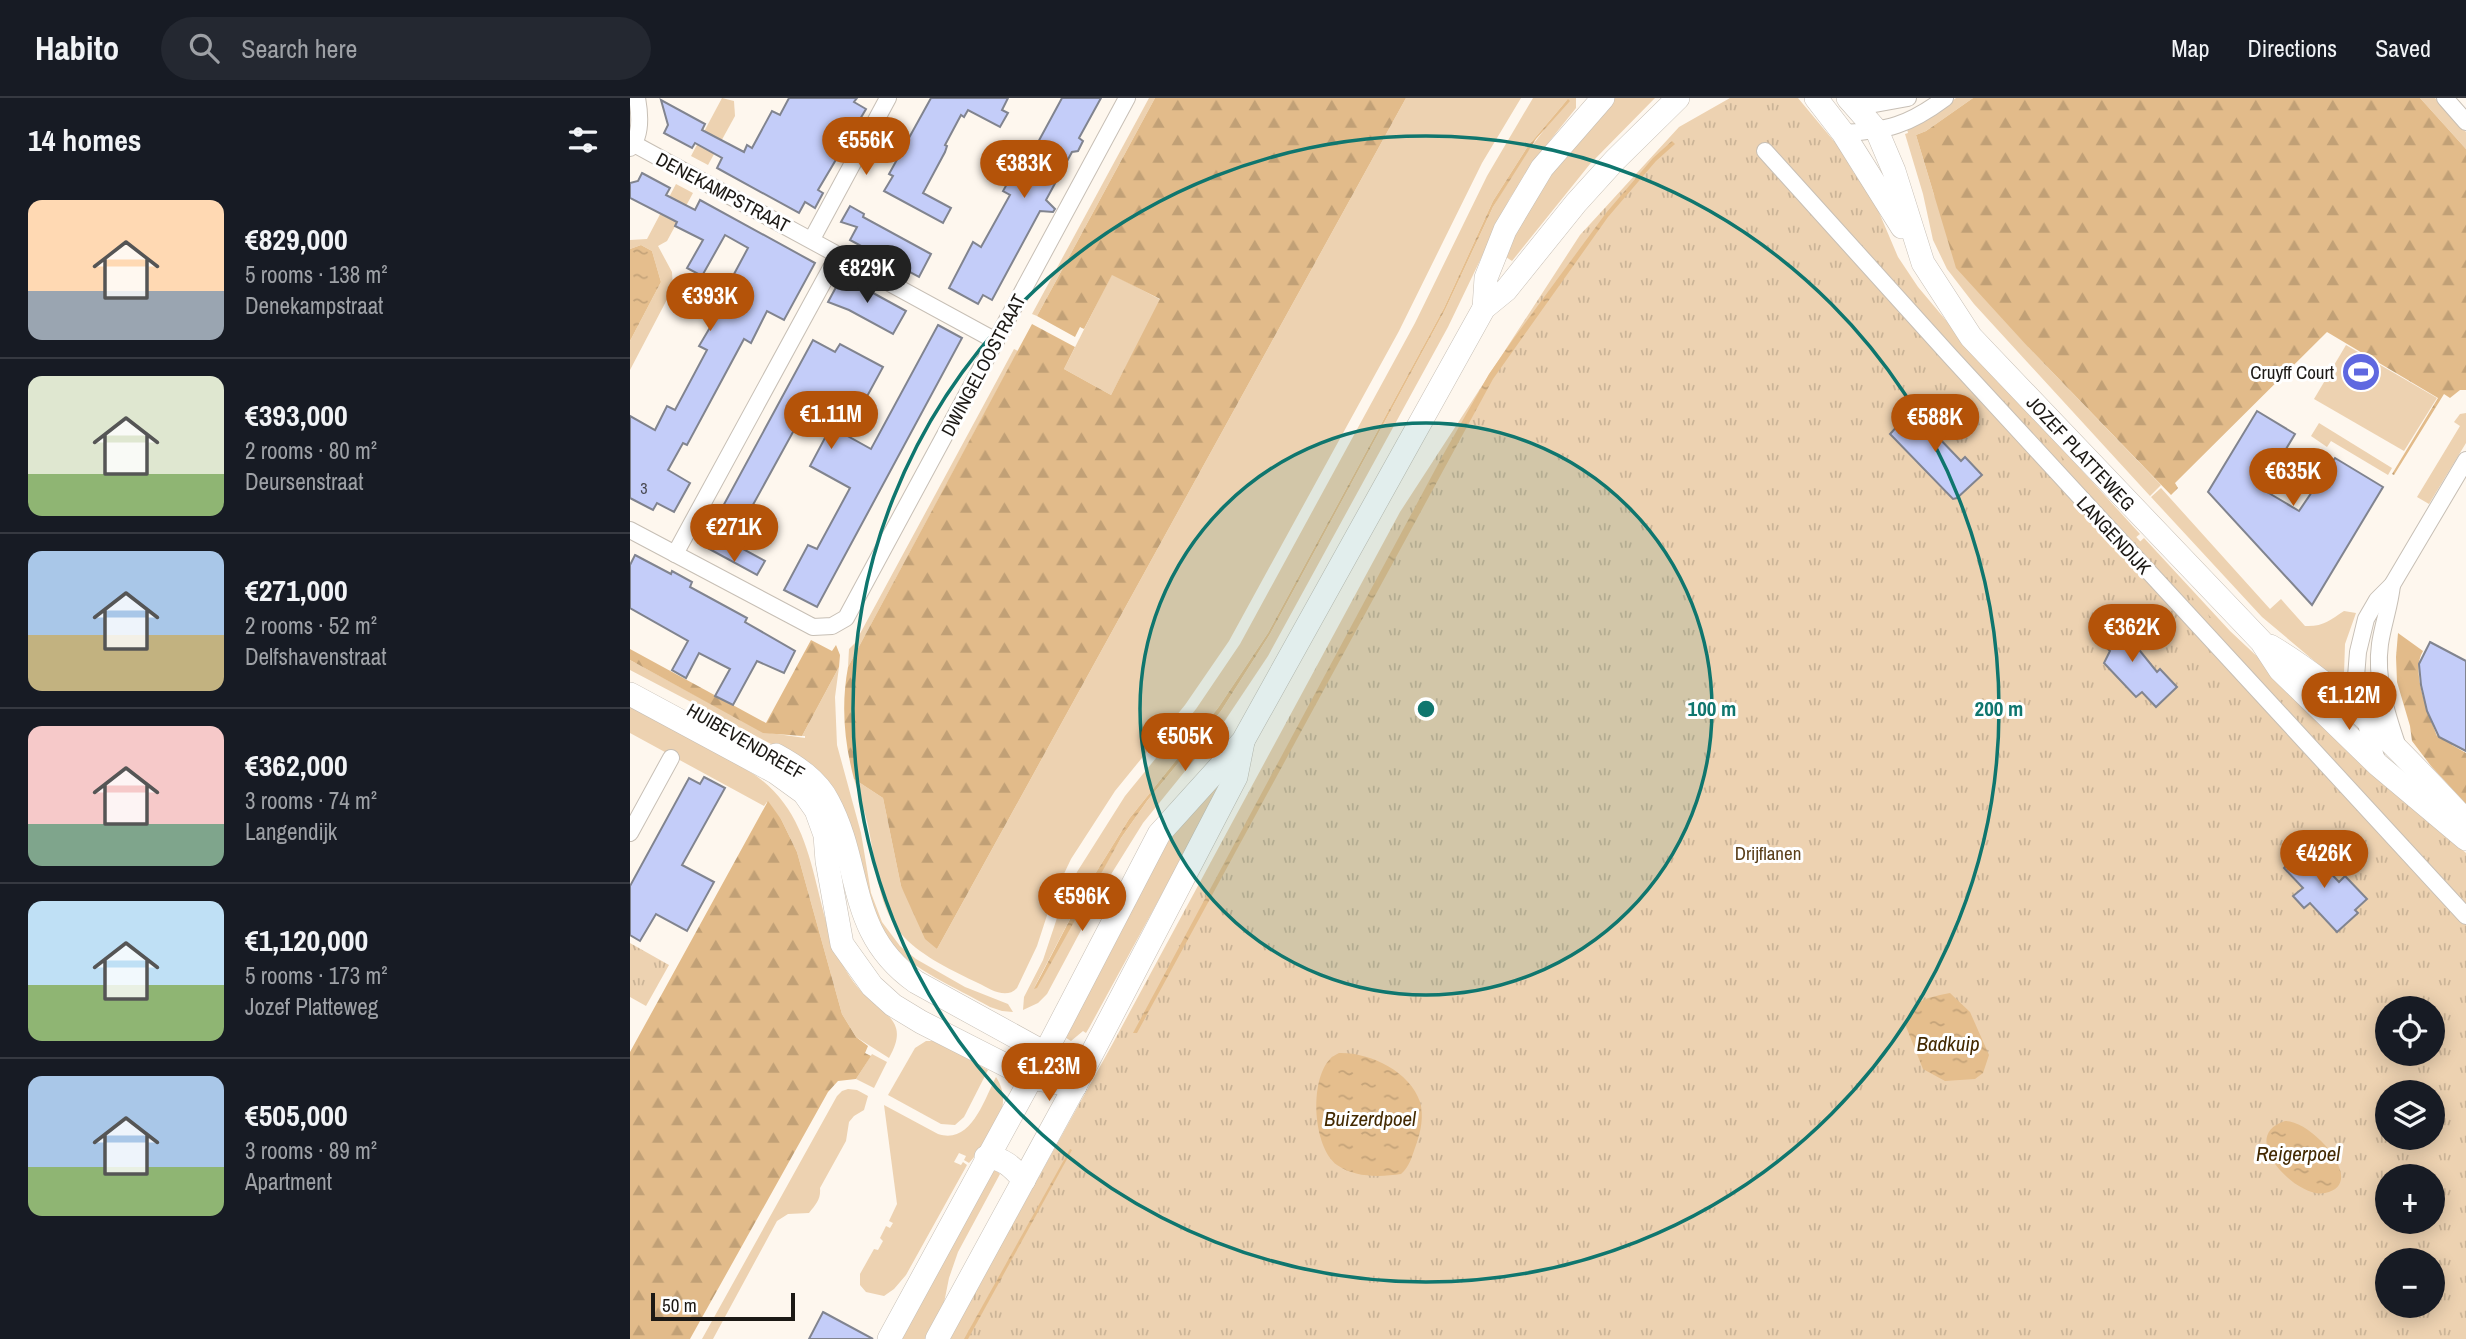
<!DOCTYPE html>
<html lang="en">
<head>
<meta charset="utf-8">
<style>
  :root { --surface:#171b24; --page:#242831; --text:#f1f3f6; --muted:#9ea1a6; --line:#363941; --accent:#b45309 }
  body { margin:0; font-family:"Archivo Narrow",sans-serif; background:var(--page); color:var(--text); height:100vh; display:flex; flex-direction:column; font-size:26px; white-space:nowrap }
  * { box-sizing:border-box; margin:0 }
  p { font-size:23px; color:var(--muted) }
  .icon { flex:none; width:38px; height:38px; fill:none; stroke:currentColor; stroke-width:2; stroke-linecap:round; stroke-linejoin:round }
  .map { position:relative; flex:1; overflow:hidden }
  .sheet { display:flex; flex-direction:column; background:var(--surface); width:630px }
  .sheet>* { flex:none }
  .buttons { position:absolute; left:1745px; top:898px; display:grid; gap:14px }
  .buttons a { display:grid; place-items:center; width:70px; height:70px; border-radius:50%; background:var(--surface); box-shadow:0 4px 18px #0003; font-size:35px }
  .scale { position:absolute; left:21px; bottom:18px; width:144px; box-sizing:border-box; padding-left:7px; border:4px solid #1c1915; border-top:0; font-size:19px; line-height:24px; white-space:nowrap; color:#1c1915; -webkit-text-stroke:5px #fff; paint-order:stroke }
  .price { position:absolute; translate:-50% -60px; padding:0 16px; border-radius:24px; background:var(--accent); color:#fff; font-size:23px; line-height:46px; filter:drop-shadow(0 2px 4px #0008) }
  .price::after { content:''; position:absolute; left:50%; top:42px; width:21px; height:16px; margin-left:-10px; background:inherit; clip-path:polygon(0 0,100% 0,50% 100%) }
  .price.active { background:#222; color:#fff }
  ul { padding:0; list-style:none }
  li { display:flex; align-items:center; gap:21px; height:175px; padding:0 28px }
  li+li { border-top:2px solid var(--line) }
  li span { display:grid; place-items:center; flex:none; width:196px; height:140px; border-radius:14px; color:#555 }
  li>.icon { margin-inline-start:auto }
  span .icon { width:84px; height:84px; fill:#fffc; stroke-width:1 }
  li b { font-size:30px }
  h2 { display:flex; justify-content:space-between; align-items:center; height:84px; padding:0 28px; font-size:30px }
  header { display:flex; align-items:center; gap:42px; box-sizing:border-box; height:98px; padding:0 35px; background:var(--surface); border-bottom:2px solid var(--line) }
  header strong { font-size:33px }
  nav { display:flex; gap:38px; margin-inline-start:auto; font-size:24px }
  .search { width:490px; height:63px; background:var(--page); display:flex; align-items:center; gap:18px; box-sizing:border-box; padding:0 24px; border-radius:38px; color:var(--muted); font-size:26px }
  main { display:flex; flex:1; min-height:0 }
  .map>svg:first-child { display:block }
  .grass { fill:#edd2b1; fill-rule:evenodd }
  .forest { fill:url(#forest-firs) }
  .park { fill:url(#park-tufts); fill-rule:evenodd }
  .water { fill:url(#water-ripples) }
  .building { fill:#c4cdf9; stroke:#81848f; stroke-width:2 }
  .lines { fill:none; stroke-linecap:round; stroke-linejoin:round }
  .street-casing { stroke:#c7bfb5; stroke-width:18 }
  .secondary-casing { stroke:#c7bfb5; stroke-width:24 }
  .street { stroke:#fff; stroke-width:16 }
  .secondary { stroke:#fff; stroke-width:23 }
  .ring { fill:none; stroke:#0f766e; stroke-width:3.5 }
  .labels { text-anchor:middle; stroke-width:6; stroke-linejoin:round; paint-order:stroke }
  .number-label { font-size:16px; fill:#46464e }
  .street-label { font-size:19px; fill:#1c1915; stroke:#fff }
  .poi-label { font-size:19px; fill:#1c1915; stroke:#fff; text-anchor:end }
  .park-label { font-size:19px; fill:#5a3f1a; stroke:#fff }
  .water-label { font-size:21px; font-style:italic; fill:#432901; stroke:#fff }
  .centre { fill:#0f766e; stroke:#fff; stroke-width:3.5 }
  .ring-label { font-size:21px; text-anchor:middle; font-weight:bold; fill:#0f766e; stroke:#fff; stroke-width:6; stroke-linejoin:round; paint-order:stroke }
</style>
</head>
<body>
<header>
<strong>Habito</strong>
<div class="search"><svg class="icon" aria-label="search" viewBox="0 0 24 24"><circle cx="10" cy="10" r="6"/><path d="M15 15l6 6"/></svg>Search here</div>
<nav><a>Map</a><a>Directions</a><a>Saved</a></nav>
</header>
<main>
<section class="sheet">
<h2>14 homes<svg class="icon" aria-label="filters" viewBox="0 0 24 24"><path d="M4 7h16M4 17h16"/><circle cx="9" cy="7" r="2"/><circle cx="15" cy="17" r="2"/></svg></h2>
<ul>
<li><span style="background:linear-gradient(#ffd9b3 65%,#9aa5b1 0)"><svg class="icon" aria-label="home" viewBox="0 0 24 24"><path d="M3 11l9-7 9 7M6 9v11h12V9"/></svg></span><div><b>€829,000</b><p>5 rooms · 138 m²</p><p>Denekampstraat</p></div></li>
<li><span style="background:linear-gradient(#dfe7d0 70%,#8fb573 0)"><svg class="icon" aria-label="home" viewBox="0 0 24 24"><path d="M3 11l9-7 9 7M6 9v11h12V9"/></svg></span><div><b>€393,000</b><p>2 rooms · 80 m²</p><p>Deursenstraat</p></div></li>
<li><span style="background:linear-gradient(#a9c7e8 60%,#c2b280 0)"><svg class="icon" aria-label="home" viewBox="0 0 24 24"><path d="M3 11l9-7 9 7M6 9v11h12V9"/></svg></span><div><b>€271,000</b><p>2 rooms · 52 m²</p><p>Delfshavenstraat</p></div></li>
<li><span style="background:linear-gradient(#f6c9c9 70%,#7fa58c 0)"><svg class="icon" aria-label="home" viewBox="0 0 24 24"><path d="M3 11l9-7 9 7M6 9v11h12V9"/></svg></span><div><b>€362,000</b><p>3 rooms · 74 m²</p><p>Langendijk</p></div></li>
<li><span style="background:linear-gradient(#bfe0f5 60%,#8fb573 0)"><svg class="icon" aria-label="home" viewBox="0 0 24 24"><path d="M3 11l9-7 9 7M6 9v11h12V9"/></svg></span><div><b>€1,120,000</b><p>5 rooms · 173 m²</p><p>Jozef Platteweg</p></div></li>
<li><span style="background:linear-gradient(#a9c7e8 65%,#8fb573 0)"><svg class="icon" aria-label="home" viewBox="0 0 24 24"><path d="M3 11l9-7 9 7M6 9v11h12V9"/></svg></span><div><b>€505,000</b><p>3 rooms · 89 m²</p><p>Apartment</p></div></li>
</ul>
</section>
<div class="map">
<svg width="1836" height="1241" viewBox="0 0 1836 1241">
  <defs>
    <pattern id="forest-firs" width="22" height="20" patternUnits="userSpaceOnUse" patternTransform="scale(1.75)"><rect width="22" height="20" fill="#e2bb8a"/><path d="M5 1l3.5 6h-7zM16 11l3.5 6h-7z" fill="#c1a076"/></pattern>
    <pattern id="park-tufts" width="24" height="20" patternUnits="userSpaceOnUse" patternTransform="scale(1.75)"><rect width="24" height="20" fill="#edd2b1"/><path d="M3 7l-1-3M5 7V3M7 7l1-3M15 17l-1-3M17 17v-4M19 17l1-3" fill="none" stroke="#cbb497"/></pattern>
    <pattern id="water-ripples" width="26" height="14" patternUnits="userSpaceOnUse" patternTransform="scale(1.75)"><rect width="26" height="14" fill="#e5be8d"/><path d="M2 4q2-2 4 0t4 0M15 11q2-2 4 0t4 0" fill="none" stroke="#c4a379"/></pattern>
  </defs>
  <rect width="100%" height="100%" fill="#fef7ee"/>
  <g class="grass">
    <path d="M92,0L104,3L105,18L78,67L61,58Z"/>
    <path d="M519,0H525L407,218L402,216Z"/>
    <path d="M776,0H891L852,65L769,233L599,543L555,607L485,693L441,761L423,799L407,848L387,890C376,902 360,891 348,885C323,873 293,859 274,839C247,810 247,770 239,733C236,715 229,698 224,681L253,700L271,788L307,851Z"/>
    <path d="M903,0H946V10L918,45L880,100L818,229L638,558L590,630L513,725L480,778L417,896L408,905L393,912L394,899L413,862L430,811L447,774L495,698L566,611L610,546L785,225L857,78ZM938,1L891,62L863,109L815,212L640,536L591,613L517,703L491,740L404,890L454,794L499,721L588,610L638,535L814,210L863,103L898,48Z"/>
    <path d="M985,0H1025L960,66L882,163L876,159C896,102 942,42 985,0Z"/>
    <path d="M1129,0H1168L1208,48L1224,75L1231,72L1268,159L1288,189L1330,239L1510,436L1499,445L1138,50Z"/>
    <path d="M1326,0H1343L1296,33L1286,37L1304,97L1399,250L1531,387L1520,398L1344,206L1317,171L1303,142L1293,96L1275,36L1278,35L1277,31L1299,21Z"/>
    <path d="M1790,0H1805L1836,34V51Z"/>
    <path d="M46,86L63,95L37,143L28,148L42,174L43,190L0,272V243L31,184L22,153L11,147L0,151V142L17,141Z"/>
    <path d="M482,176L531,202L481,297L434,271Z"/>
    <path d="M1716,247L1807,300L1774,353L1684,301Z"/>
    <path d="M384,251L388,253L218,569L219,551L225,545Z"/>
    <path d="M1836,315V345L1799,406L1787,399L1830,328L1824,324L1830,316Z"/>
    <path d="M1689,325L1762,370L1758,377L1701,343L1697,349L1681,338Z"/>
    <path d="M1531,390L1640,511L1651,501L1675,528C1693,529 1700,522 1714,513L1726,515L1715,546L1714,576L1707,582L1632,519L1521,399Z"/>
    <path d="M1514,440L1600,533L1633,564L1681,628L1503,450Z"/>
    <path d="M0,562L133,634L175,640V638H172L209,569L205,599L207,647L231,735L241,795L252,824L270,848L286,861L335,889L378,906L383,914L372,913L360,909C325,889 284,873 257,843L162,657L0,572Z"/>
    <path d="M0,602L125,677C202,731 174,832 233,895C255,918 280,923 259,960L226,939L212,916L167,754L151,721L137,704L134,708L0,635Z"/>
    <path d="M601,669L459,930L456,935L453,933L441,943L433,938L516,777L545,733Z"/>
    <path d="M296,943H305L358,972L334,1019L325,1027L311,1026L258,997L285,950Z"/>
    <path d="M242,956L257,964L244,990L226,981Z"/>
    <path d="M366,979C386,1009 359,1042 339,1065L334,1062L336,1058L329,1055L324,1064L331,1067L333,1064L337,1067L276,1177L264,1191L254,1198L236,1194L230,1187V1176L244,1151L248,1152L253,1143L250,1140L256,1128L260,1130L263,1125L259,1123L267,1106L254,1007L308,1036C341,1047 354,1002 366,979Z"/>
    <path d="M218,991L227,992L238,998L234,1012L224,1018L219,1024L216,1043L190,1090C191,1101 186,1106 179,1115L158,1116L147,1123L83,1241H72L207,998L212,993Z"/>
    <path d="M363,1070L370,1076L328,1154L319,1180L313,1210L299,1241H268Z"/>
  </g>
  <g class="forest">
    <path d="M525,0H776L307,851L295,841L271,788L253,700L224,681C214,643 211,607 218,569L402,226L445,249L434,271L481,297L530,201L482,177L454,231L450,229L445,239L407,218Z"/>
    <path d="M1343,0H1790L1836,51V292H1830L1820,300L1814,296L1764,377L1762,376L1808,300L1697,234L1545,385L1548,390L1541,397L1399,250L1326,170L1286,37L1296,33Z"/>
    <path d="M1768,535L1793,553C1780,574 1799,616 1807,638L1812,632L1826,639L1822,647L1836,655V706L1801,668L1782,643L1780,628L1767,584L1766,559Z"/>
    <path d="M181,542L202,553L206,547L210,557L209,569L172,638L133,635L0,562V551L136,625Z"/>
    <path d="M138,703L151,721L167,754L212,916L226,939L238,948L235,955L241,958L226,981L208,983L198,994L60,1241H0V954Z"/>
  </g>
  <g class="park">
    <path d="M1100,0H1160L1228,81L1289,205L1612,553L1836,755V1241H319L483,945L770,414L950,137L1049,29ZM1757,910H1802V956H1757ZM1757,994H1802V1040H1757ZM1757,1078H1802V1124H1757ZM1757,1162H1802V1208H1757Z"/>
    <path d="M0,845L39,867L16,908L0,899Z"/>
  </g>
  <g class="water">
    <path d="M938,1L940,3L906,41L863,109L815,212L640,536L591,613L517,703L491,740L407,890L404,891L454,794L499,721L588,610L638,535L814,210L863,103L898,48Z"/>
    <path d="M1042,43L1045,46L1026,63L978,119L863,281L507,935H503L813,357L859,276L884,240L976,115L1023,60Z"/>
    <path d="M11,147L22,153L31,184L0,243V151Z"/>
    <path d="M1320,895L1340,914L1359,957L1353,975L1345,981L1315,983L1293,971L1275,926C1283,901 1297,900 1320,895Z"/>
    <path d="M709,955C739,954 780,973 790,1004C794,1018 791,1033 786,1047C782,1058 780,1068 771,1076C751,1079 725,1080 707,1067C683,1049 679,983 700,961C702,958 706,957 709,955Z"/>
    <path d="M1655,1023C1682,1022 1739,1086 1695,1095C1666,1101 1606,1038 1655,1023Z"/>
    <path d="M440,1051L442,1052L338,1241H334Z"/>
  </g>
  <g class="building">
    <path d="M159,0H227L224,4L236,11L188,92L193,95L185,110L175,104L169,115L87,70L92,60L65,45L62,50L34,35L38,27L31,2L75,26L72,32L114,54L117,47L122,50L142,13L150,17Z"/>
    <path d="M301,0H378L372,12L378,15L370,29L338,12L334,19L331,17L315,47L317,48L315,54L293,95L321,110L313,125L254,93L263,78L259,76Z"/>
    <path d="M432,0H471L449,40L453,43L448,53L442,54L416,102L425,111L423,114L410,113L362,202L353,197L348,206L319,190L343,144L351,149L380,97L373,93L400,45L406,48Z"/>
    <path d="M12,75L40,90L36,97L65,112L70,102L185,165L154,222L137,213L121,245L114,241L57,347L53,345L38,372L60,385L44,414L27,405L23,412L0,400V318L25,332L37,308L45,312L77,252L69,248L101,194L96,191L118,150L95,137L72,178L57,170L73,142L45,128L47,124L0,100V85L8,83Z"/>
    <path d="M220,108L234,116L233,119L301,156L289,179L220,142L227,129L211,124Z"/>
    <path d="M212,178L276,213L263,236L219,212L198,204Z"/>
    <path d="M308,227L332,240L187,509L154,492L178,447L187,451L220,390L180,368L196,338L169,323L102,445L135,463L127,477L72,447L183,242L205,254L210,246L253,269L216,337L241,351Z"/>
    <path d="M1285,309L1311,333L1306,337L1331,363L1335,359L1352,377L1327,400L1323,401L1260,336Z"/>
    <path d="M1627,313L1665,336L1632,391L1669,413L1705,360L1753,389L1682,507L1578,394Z"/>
    <path d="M5,457L41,476L42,473L62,484L60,489L117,520L115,524L165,553L154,575L127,563L103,607L85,598L100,571L69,555L56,580L42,572L58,543L0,510V467Z"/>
    <path d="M1481,517L1527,574L1530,571L1547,589L1526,609L1512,594L1506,599L1474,565L1480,553L1462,534Z"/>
    <path d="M1800,544L1836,563V653L1809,639L1797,613L1791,587L1789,566Z"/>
    <path d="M74,679L95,690L52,767L84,784L57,833L26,816L10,843L0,837V788L59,680L70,686Z"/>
    <path d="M1675,748L1709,784L1715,778L1737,801L1725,812L1728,815L1707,834L1680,805L1674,810L1663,798L1673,790L1654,770Z"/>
    <path d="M193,1214L243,1241H179Z"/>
  </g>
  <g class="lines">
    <defs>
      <g id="street">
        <path d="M1815,0L1836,24"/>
        <path d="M1221,4L1245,6L1278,0"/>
        <path d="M1213,35C1257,33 1279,27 1315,0"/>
        <path d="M4,46L366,243"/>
        <path d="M0,50C12,38 10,16 7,0"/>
        <path d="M1135,53L1321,259L1836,818"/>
        <path d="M182,141L258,0"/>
        <path d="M0,432L183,529L202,528L216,520L497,0"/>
        <path d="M45,456L208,157"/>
        <path d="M1762,487C1760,507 1753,526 1750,546C1745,581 1757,617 1768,649"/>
        <path d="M1748,665L1725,591L1728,554L1736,521L1747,502L1762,487L1836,362"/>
        <path d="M0,735L41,660"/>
      </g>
      <g id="secondary">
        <path d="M1186,0L1213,35L1272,129"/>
        <path d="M1218,0L1247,33L1264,73L1293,165L1341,239L1631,543L1650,572L1748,667L1836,741"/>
        <path d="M854,210L856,180L875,132L912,70L973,0"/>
        <path d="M1640,548C1716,593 1776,659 1836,723"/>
        <path d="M0,596L145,674L174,695L186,712L195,737L197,763L212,846L242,888L263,907L291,924L401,980L445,988"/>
        <path d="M146,657C166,668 187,682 198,703C233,768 216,835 286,884L415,955L445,988"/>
        <path d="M356,1059C374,1060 382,1069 394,1082"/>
        <path d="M259,1241L415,955L529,736L613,643L854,210L876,192L946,105L985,62L1048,0"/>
        <path d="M307,1241L445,988L606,679L613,644"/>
      </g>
    </defs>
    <use href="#street" class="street-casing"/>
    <use href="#secondary" class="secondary-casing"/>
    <use href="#street" class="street"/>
    <use href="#secondary" class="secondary"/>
  </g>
  <circle cx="796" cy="611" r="286" fill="#0f766e" fill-opacity=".12"/>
  <g class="ring">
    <circle cx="796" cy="611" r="286"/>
    <circle cx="796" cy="611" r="573"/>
  </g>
  <defs>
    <symbol id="stadium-disc" viewBox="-11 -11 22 22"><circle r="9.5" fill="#5f68e0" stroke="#fff"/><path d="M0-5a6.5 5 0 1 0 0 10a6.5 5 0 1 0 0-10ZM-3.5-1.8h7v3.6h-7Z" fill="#fff"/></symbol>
  </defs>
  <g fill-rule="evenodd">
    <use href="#stadium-disc" x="1709" y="252" width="44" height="44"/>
  </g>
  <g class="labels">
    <g class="number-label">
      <text x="14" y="396">3</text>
    </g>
    <g class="street-label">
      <text transform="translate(93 94) rotate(28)" y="7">DENEKAMPSTRAAT</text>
      <text transform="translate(353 267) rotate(-62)" y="7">DWINGELOOSTRAAT</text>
      <text transform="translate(1451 355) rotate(47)" y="7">JOZEF PLATTEWEG</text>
      <text transform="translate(1484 437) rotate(47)" y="7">LANGENDIJK</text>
      <text transform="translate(116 643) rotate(30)" y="7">HUIBEVENDREEF</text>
    </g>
    <g class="poi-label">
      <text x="1704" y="281">Cruyff Court</text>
    </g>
    <g class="park-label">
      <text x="1138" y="762">Drijflanen</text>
    </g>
    <g class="water-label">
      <text x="1318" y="953">Badkuip</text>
      <text x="740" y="1028">Buizerdpoel</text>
      <text x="1668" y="1063">Reigerpoel</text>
    </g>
  </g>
  <circle cx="796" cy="611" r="10" class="centre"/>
  <g class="ring-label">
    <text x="1082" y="618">100 m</text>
    <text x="1369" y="618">200 m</text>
  </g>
</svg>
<div class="buttons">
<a><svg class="icon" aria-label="locate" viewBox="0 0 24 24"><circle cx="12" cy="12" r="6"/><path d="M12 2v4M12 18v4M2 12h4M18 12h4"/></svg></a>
<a><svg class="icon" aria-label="layers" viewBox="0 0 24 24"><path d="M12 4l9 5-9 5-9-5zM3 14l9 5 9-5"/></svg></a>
<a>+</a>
<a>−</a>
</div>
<div class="scale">50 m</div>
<b class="price" style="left:236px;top:79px">€556K</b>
<b class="price" style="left:394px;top:102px">€383K</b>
<b class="price active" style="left:237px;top:207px">€829K</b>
<b class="price" style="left:80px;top:235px">€393K</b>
<b class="price" style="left:201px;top:353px">€1.11M</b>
<b class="price" style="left:1305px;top:356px">€588K</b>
<b class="price" style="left:1663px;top:410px">€635K</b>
<b class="price" style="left:104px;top:466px">€271K</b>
<b class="price" style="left:1502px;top:566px">€362K</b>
<b class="price" style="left:1719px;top:634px">€1.12M</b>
<b class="price" style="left:555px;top:675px">€505K</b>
<b class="price" style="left:1694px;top:792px">€426K</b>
<b class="price" style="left:452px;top:835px">€596K</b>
<b class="price" style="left:419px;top:1005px">€1.23M</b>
</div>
</main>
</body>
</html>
